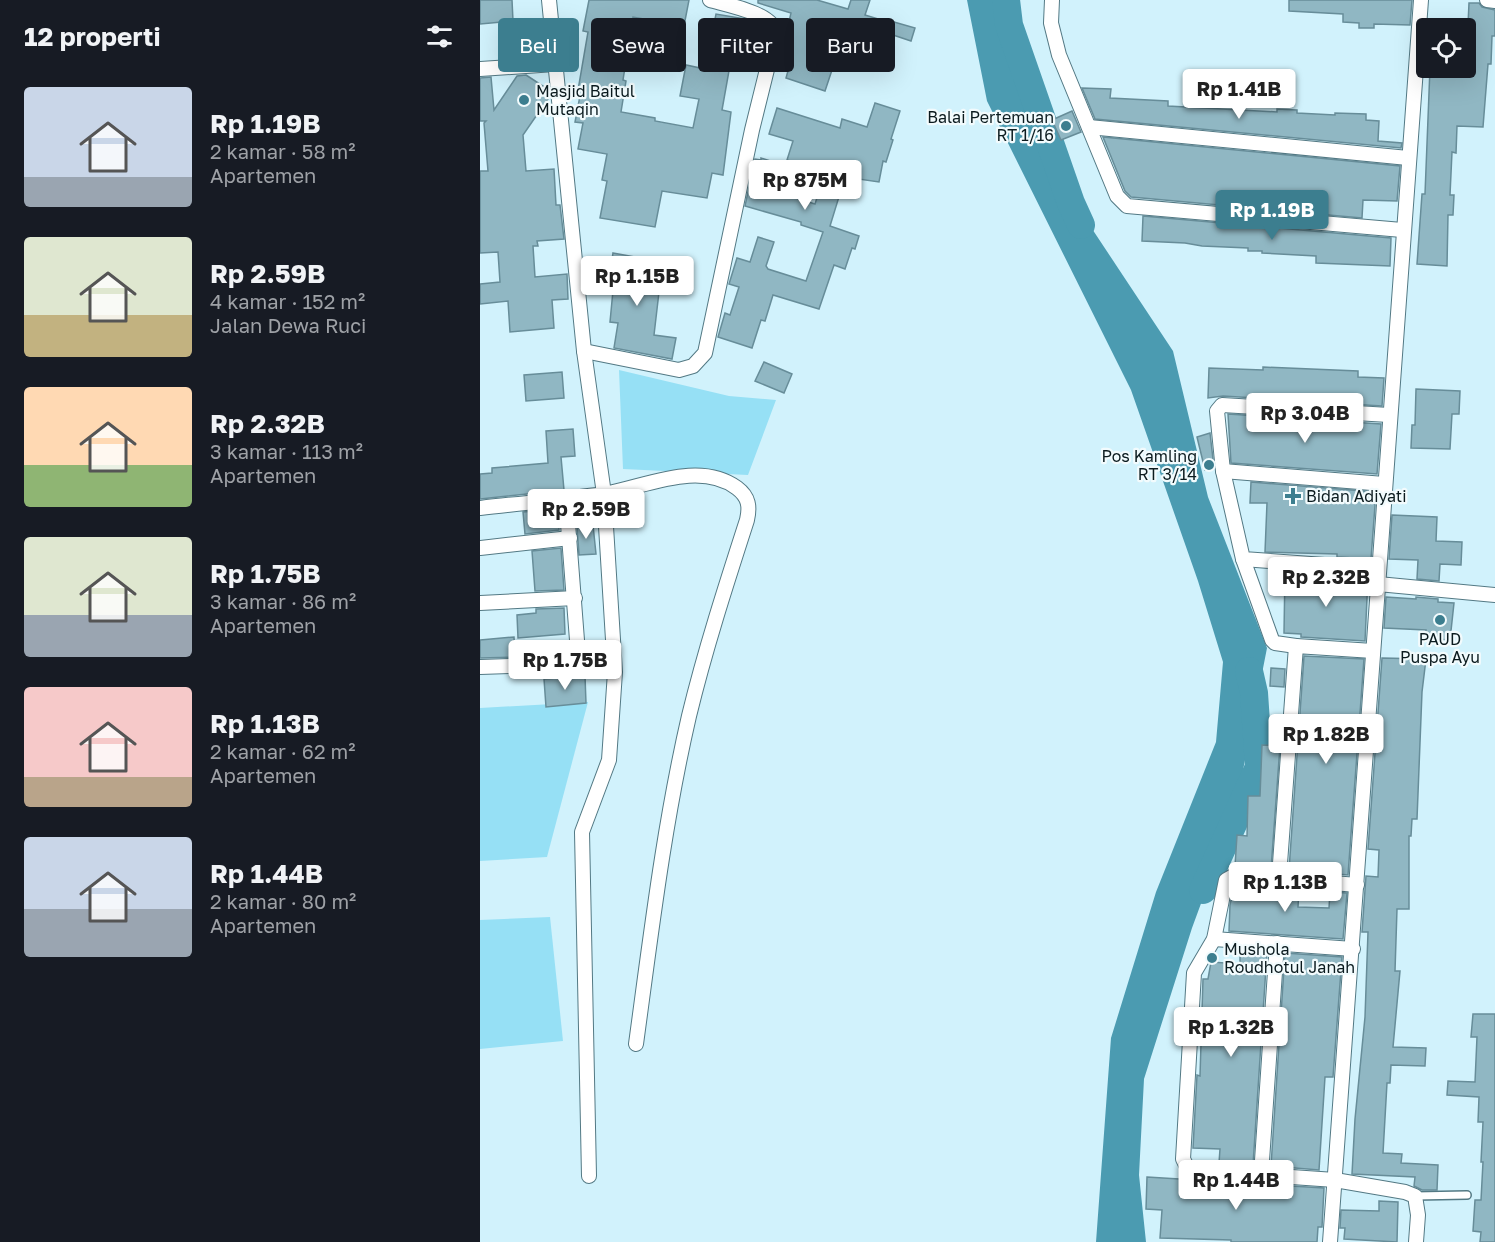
<!DOCTYPE html>
<html lang="id">
<head>
<meta charset="utf-8">
<style>
  :root { --surface:#171b24; --page:#20242c; --text:#f1f3f6; --muted:#9ea1a6; --accent:#3c7e8f }
  body { margin:0; font-family:"Golos Text",sans-serif; background:var(--page); color:var(--text); height:100vh; display:flex; flex-direction:column; font-size:22px; white-space:nowrap }
  * { box-sizing:border-box; margin:0 }
  p { font-size:20px; color:var(--muted) }
  .icon { flex:none; width:33px; height:33px; fill:none; stroke:currentColor; stroke-width:2; stroke-linecap:round; stroke-linejoin:round }
  .map { position:relative; flex:1; overflow:hidden }
  .drawer { display:flex; flex-direction:column; background:var(--surface); width:480px }
  .drawer>* { flex:none }
  .top-card { position:absolute; left:18px; top:18px; width:570px; height:54px; display:flex; gap:12px }
  .controls { position:absolute; left:936px; top:18px; display:grid; gap:12px }
  .controls a { display:grid; place-items:center; width:60px; height:60px; border-radius:6px; background:var(--surface); box-shadow:0 6px 24px #0002; font-size:30px }
  .price { position:absolute; translate:-50% -51px; padding:0 14px; border-radius:6px; background:#fff; color:#222; font-size:20px; line-height:39px; filter:drop-shadow(0 2px 3px #0008) }
  .price::after { content:''; position:absolute; left:50%; top:36px; width:18px; height:14px; margin-left:-9px; background:inherit; clip-path:polygon(0 0,100% 0,50% 100%) }
  .price.current { background:var(--accent); color:#fff }
  ul { padding:0; list-style:none }
  li { display:flex; align-items:center; gap:18px; height:150px; padding:0 24px }
  li span { display:grid; place-items:center; flex:none; width:168px; height:120px; border-radius:6px; color:#555 }
  li>.icon { margin-inline-start:auto }
  span .icon { width:72px; height:72px; fill:#fffc; stroke-width:1 }
  li b { font-size:26px }
  h2 { display:flex; justify-content:space-between; align-items:center; height:72px; padding:0 24px; font-size:26px }
  .chip { padding:0 21px; border-radius:6px; background:var(--surface); box-shadow:0 6px 24px #0002; font-size:21px; line-height:54px }
  .chip.current { background:var(--accent); color:#fff }
  main { display:flex; flex:1; min-height:0 }
  .map>svg:first-child { display:block }
  .green { fill:#96e0f5 }
  .water { fill:#4b9bb1 }
  .lines { fill:none; stroke-linecap:round; stroke-linejoin:round }
  .river { stroke:#4b9bb1; stroke-width:28 }
  .building { fill:#90b7c3; stroke:#678d99; stroke-width:1.5 }
  .lane-casing { stroke:#537984; stroke-width:10 }
  .street-casing { stroke:#537984; stroke-width:16 }
  .lane { stroke:#fff; stroke-width:7 }
  .street { stroke:#fff; stroke-width:14 }
  .poi-dot { fill:#3c7e8f; stroke:#f2fbfd; stroke-width:2 }
  .labels { text-anchor:middle; stroke-width:4.5; stroke-linejoin:round; paint-order:stroke }
  .poi-label { font-size:16px; fill:#0b1b1f; stroke:#f2fbfd; text-anchor:start }
</style>
</head>
<body>
<main>
<section class="drawer">
<h2>12 properti<svg class="icon" aria-label="filters" viewBox="0 0 24 24"><path d="M4 7h16M4 17h16"/><circle cx="9" cy="7" r="2"/><circle cx="15" cy="17" r="2"/></svg></h2>
<ul>
<li><span style="background:linear-gradient(#c9d6e8 75%,#9aa5b1 0)"><svg class="icon" aria-label="home" viewBox="0 0 24 24"><path d="M3 11l9-7 9 7M6 9v11h12V9"/></svg></span><div><b>Rp 1.19B</b><p>2 kamar · 58 m²</p><p>Apartemen</p></div></li>
<li><span style="background:linear-gradient(#dfe7d0 65%,#c2b280 0)"><svg class="icon" aria-label="home" viewBox="0 0 24 24"><path d="M3 11l9-7 9 7M6 9v11h12V9"/></svg></span><div><b>Rp 2.59B</b><p>4 kamar · 152 m²</p><p>Jalan Dewa Ruci</p></div></li>
<li><span style="background:linear-gradient(#ffd9b3 65%,#8fb573 0)"><svg class="icon" aria-label="home" viewBox="0 0 24 24"><path d="M3 11l9-7 9 7M6 9v11h12V9"/></svg></span><div><b>Rp 2.32B</b><p>3 kamar · 113 m²</p><p>Apartemen</p></div></li>
<li><span style="background:linear-gradient(#dfe7d0 65%,#9aa5b1 0)"><svg class="icon" aria-label="home" viewBox="0 0 24 24"><path d="M3 11l9-7 9 7M6 9v11h12V9"/></svg></span><div><b>Rp 1.75B</b><p>3 kamar · 86 m²</p><p>Apartemen</p></div></li>
<li><span style="background:linear-gradient(#f6c9c9 75%,#b9a48a 0)"><svg class="icon" aria-label="home" viewBox="0 0 24 24"><path d="M3 11l9-7 9 7M6 9v11h12V9"/></svg></span><div><b>Rp 1.13B</b><p>2 kamar · 62 m²</p><p>Apartemen</p></div></li>
<li><span style="background:linear-gradient(#c9d6e8 60%,#9aa5b1 0)"><svg class="icon" aria-label="home" viewBox="0 0 24 24"><path d="M3 11l9-7 9 7M6 9v11h12V9"/></svg></span><div><b>Rp 1.44B</b><p>2 kamar · 80 m²</p><p>Apartemen</p></div></li>
</ul>
</section>
<div class="map">
<svg width="1015" height="1242" viewBox="0 0 1015 1242">
  <rect width="100%" height="100%" fill="#d1f2fc"/>
  <g class="green">
    <path d="M139,370L249,396L296,400L268,475L143,469Z"/>
    <path d="M108,702L67,857L0,861V708Z"/>
    <path d="M70,917L83,1041L0,1049V920Z"/>
  </g>
  <path class="water" d="M487,0H521L536,72L579,179L693,351L728,497L787,648L755,811L712,928L664,1079L659,1175L666,1242H616L631,1038L676,892L736,742L743,662L718,581L651,390L507,101Z"/>
  <g class="lines">
    <g class="river">
      <path d="M526,0L529,25L591,203L601,225"/>
      <path d="M723,890L779,767L774,693L769,671"/>
    </g>
  </g>
  <g class="building">
    <path d="M0,0H32L33,21L0,24Z"/>
    <path d="M109,0H209L204,26L153,17L143,80L146,81L141,112L175,118V121L213,128L219,99L200,96L206,65L225,69L236,14L265,19L281,27L287,34L278,69L250,65L242,110L251,112L243,175L232,173L227,198L182,191L175,227L120,218L127,181L122,180L127,154L98,149L103,123L95,122L100,96H97L108,32L103,31Z"/>
    <path d="M278,0H337L368,9L371,0H390L385,15L408,22L401,46L393,44L386,69L369,64L367,71L353,67L345,91L306,78L313,53L301,49L305,34L302,25L308,26L311,13L278,3Z"/>
    <path d="M809,0H932L930,25L894,24V28H879V23L863,22V14L809,11Z"/>
    <path d="M989,3H999L1002,7L1015,10V36H1012L1011,64H1008L1003,127L977,126L976,153L972,152L970,195H974L973,215H968L967,266L937,264L942,194H945L950,68H986Z"/>
    <path d="M414,22L435,28L431,41L410,34Z"/>
    <path d="M46,75L69,90L70,96L43,135L46,171L74,169L76,205H80L84,239L57,241L58,246H53L55,277L87,274L88,299L72,300L74,328L30,332L28,301L0,304V284L20,282L18,252L0,253V171H8L4,123L6,121H0V78L11,77L14,110L37,76Z"/>
    <path d="M602,88L631,89L630,98L688,101V106L797,112V109L817,110V113L855,115V113L886,114V120L899,121L898,141L922,143L921,148L615,119Z"/>
    <path d="M395,103L420,111L411,139L413,140L406,162L403,161L399,182L365,177L350,226L379,236L375,249L372,248L365,269L354,265L339,309L293,295L285,321L281,320L272,348L238,337L245,313L250,315L259,287L249,284L257,258L270,262L278,237L294,242L286,266L288,269L326,281L343,232L321,225V222L265,206L275,159L281,160V158L309,167L300,193L335,204L345,172L307,160L313,141L289,134L297,108L360,128L362,119L387,127Z"/>
    <path d="M592,111L601,132L581,140L572,120Z"/>
    <path d="M623,137L920,166L917,201L883,200L882,218L651,197L645,191Z"/>
    <path d="M663,216L911,238L910,266L836,263V256L782,253V251H768V248L722,246L705,243L662,241Z"/>
    <path d="M133,253L177,261L171,291L179,292L174,335L196,338L192,359L134,348L138,323L130,322L134,280L129,279Z"/>
    <path d="M284,362L312,374L304,393L275,381Z"/>
    <path d="M783,367L878,371V377L904,378L902,406L743,396L728,398L729,368L783,370Z"/>
    <path d="M82,372L84,398L46,401L44,375Z"/>
    <path d="M936,389L980,391L979,414H972L970,449L931,448L932,425H935Z"/>
    <path d="M748,414L901,424L897,474L751,463Z"/>
    <path d="M93,429L95,456L81,457L84,490L0,499V474L12,473V468L68,463L66,431Z"/>
    <path d="M730,433L734,468L725,470L717,437Z"/>
    <path d="M771,482L896,492L891,559L857,557V554L785,552L787,503H770Z"/>
    <path d="M78,509L79,530L45,534L43,512Z"/>
    <path d="M912,515L957,517L956,541L982,542L981,565L960,564L959,581L937,579L938,560L909,559Z"/>
    <path d="M113,525L116,554L99,555L97,526Z"/>
    <path d="M81,548L84,590L55,591L52,551Z"/>
    <path d="M805,571L822,572V582L856,583V575L888,577L885,641L821,637V634L804,633Z"/>
    <path d="M906,597L936,599V597L958,599V602L974,603L970,640L945,638L946,630L904,628Z"/>
    <path d="M84,608L85,634L38,638L37,615L56,613V609Z"/>
    <path d="M34,637L35,657L0,658V640Z"/>
    <path d="M824,656L884,659L868,875L809,870Z"/>
    <path d="M902,658L946,659L942,692L937,819H932L931,836H929V909H917L915,971H920L913,1047L946,1048L945,1066L911,1065L910,1083H907L903,1153L922,1154L921,1163L958,1165L957,1190H942L934,1186L935,1177L872,1174L875,1119L885,1017L888,932H882L886,876L898,877L899,850L888,849Z"/>
    <path d="M791,668L805,669L804,687L790,686Z"/>
    <path d="M105,676L106,703L66,707L64,679Z"/>
    <path d="M782,745L800,746L791,869L755,866L757,835L767,836L768,796H780Z"/>
    <path d="M757,884L819,889L818,907L849,908L850,892L867,893L863,939L749,931L750,905L754,886Z"/>
    <path d="M760,950L787,952L773,1165L739,1163L740,1149L713,1148L717,1075L720,1076L723,979H728L731,962L760,964Z"/>
    <path d="M805,953L862,957L853,1077H845L839,1170L791,1166Z"/>
    <path d="M993,1014H1015V1242H1000L1001,1232L993,1231L995,1200H1001L1003,1162H1001L1003,1122H998L999,1097L967,1095L968,1081L995,1082L997,1037H991Z"/>
    <path d="M667,1177L844,1188L842,1227H838L837,1242H751V1240L680,1238L682,1210L666,1209Z"/>
    <path d="M899,1201L918,1202L917,1242L864,1239L865,1228H860L861,1210L899,1211Z"/>
  </g>
  <g class="lines">
    <defs>
      <path id="lane" d="M935,1196L987,1195"/>
      <g id="street">
        <path d="M69,0L104,351L124,494L135,672L129,760L102,832L109,1176"/>
        <path d="M572,0L571,23L579,55L637,196L647,206L922,230"/>
        <path d="M1007,0L1015,1"/>
        <path d="M0,69L75,64"/>
        <path d="M609,127L928,158"/>
        <path d="M104,351L199,370L213,366L225,353L272,130L296,33C293,13 247,5 230,0"/>
        <path d="M743,471L763,559L899,569"/>
        <path d="M904,484L743,471L737,411L742,405L909,415"/>
        <path d="M0,508C41,503 83,500 124,494C165,487 219,460 257,488C269,497 270,507 267,520C246,585 225,650 209,716C184,824 171,934 156,1044"/>
        <path d="M0,548L90,538"/>
        <path d="M763,559L792,640L795,643L816,646"/>
        <path d="M898,584L1015,595"/>
        <path d="M0,603L95,598"/>
        <path d="M0,667L90,664L98,653L86,498"/>
        <path d="M799,877L816,646L893,651"/>
        <path d="M877,885L755,875L746,880L734,939L714,973L703,1159L708,1169L713,1170L855,1180L925,1192L935,1196L938,1215L936,1242"/>
        <path d="M734,939L873,949"/>
        <path d="M781,1175L797,943"/>
        <path d="M850,1242L941,0"/>
      </g>
    </defs>
    <use href="#lane" class="lane-casing"/>
    <use href="#street" class="street-casing"/>
    <use href="#lane" class="lane"/>
    <use href="#street" class="street"/>
  </g>
  <g class="poi-dot">
    <circle cx="44" cy="100" r="6"/>
    <circle cx="586" cy="126" r="6"/>
    <circle cx="729" cy="465" r="6"/>
    <path d="M810 487h6v6h6v6h-6v6h-6v-6h-6v-6h6z"/>
    <circle cx="960" cy="620" r="6"/>
    <circle cx="732" cy="958" r="6"/>
  </g>
  <g class="labels">
    <g class="poi-label">
      <text x="56" y="97">Masjid Baitul<tspan x="56" dy="18">Mutaqin</tspan></text>
      <text x="574" y="123" text-anchor="end">Balai Pertemuan<tspan x="574" dy="18">RT 1/16</tspan></text>
      <text x="717" y="462" text-anchor="end">Pos Kamling<tspan x="717" dy="18">RT 3/14</tspan></text>
      <text x="826" y="502">Bidan Adiyati</text>
      <text x="960" y="645" text-anchor="middle">PAUD<tspan x="960" dy="18">Puspa Ayu</tspan></text>
      <text x="744" y="955">Mushola<tspan x="744" dy="18">Roudhotul Janah</tspan></text>
    </g>
  </g>
</svg>
<div class="controls">
<a><svg class="icon" aria-label="locate" viewBox="0 0 24 24"><circle cx="12" cy="12" r="6"/><path d="M12 2v4M12 18v4M2 12h4M18 12h4"/></svg></a>
</div>
<b class="price" style="left:759px;top:120px">Rp 1.41B</b>
<b class="price" style="left:325px;top:211px">Rp 875M</b>
<b class="price current" style="left:792px;top:241px">Rp 1.19B</b>
<b class="price" style="left:157px;top:307px">Rp 1.15B</b>
<b class="price" style="left:825px;top:444px">Rp 3.04B</b>
<b class="price" style="left:106px;top:540px">Rp 2.59B</b>
<b class="price" style="left:846px;top:608px">Rp 2.32B</b>
<b class="price" style="left:85px;top:691px">Rp 1.75B</b>
<b class="price" style="left:846px;top:765px">Rp 1.82B</b>
<b class="price" style="left:805px;top:913px">Rp 1.13B</b>
<b class="price" style="left:751px;top:1058px">Rp 1.32B</b>
<b class="price" style="left:756px;top:1211px">Rp 1.44B</b>
<div class="top-card">
<a class="chip current">Beli</a>
<a class="chip">Sewa</a>
<a class="chip">Filter</a>
<a class="chip">Baru</a>
</div>
</div>
</main>
</body>
</html>
